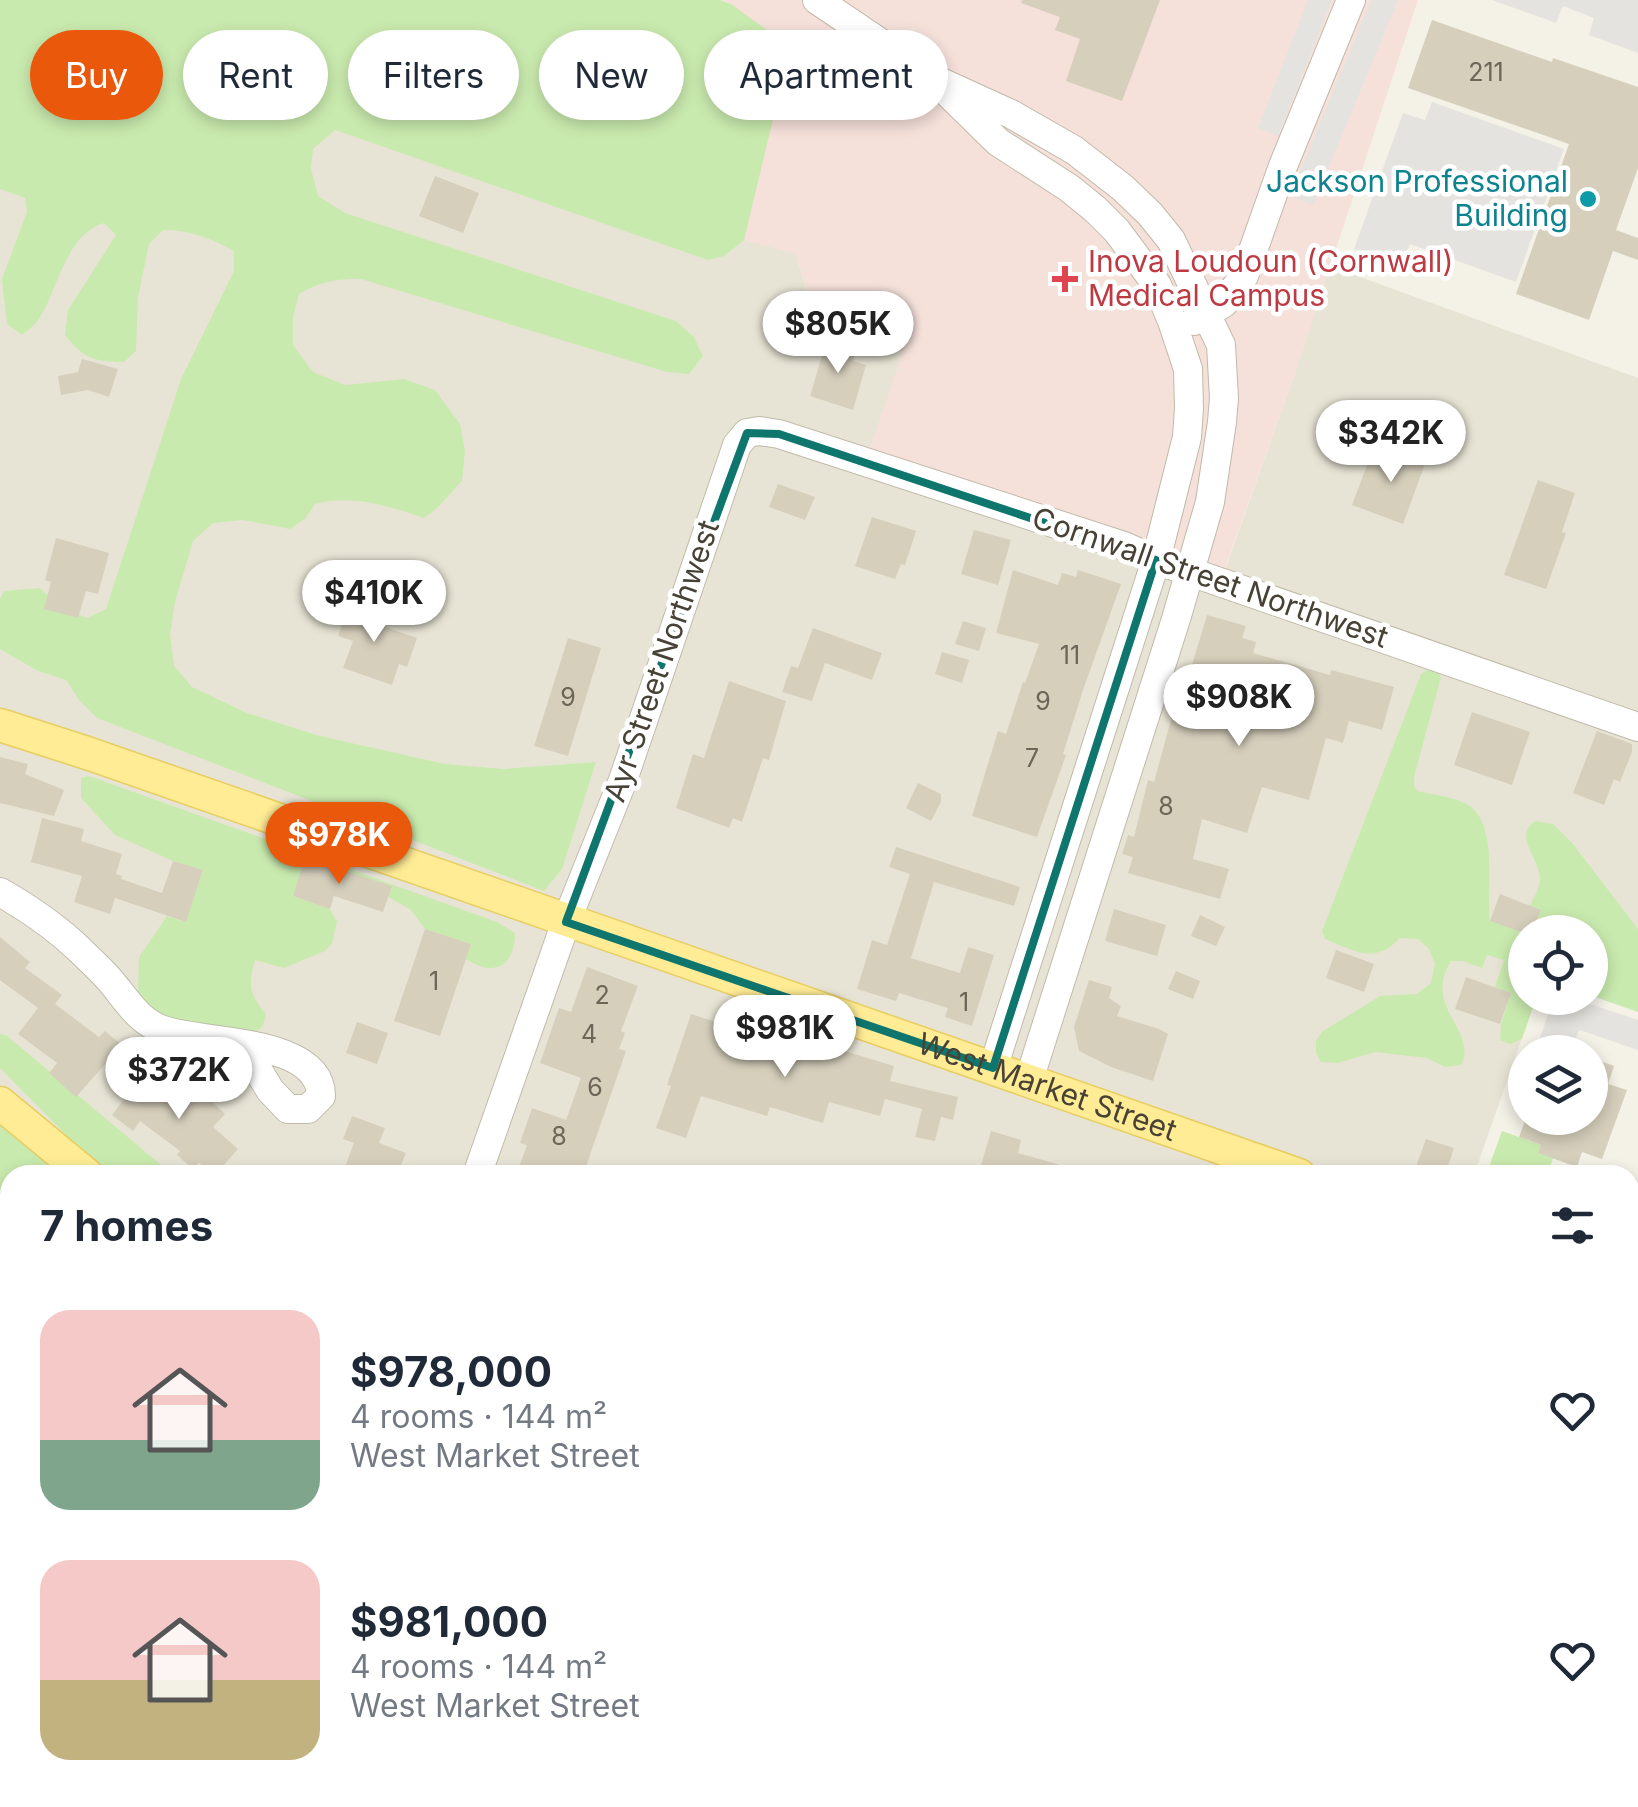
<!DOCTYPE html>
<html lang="en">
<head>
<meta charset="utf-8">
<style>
  :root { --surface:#fff; --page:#f2f2f3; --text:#1f2937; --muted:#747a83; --accent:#ea580c }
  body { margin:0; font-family:Inter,sans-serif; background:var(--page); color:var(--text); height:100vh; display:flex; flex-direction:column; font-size:38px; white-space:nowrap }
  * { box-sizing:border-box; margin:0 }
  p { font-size:32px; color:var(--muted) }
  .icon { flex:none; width:55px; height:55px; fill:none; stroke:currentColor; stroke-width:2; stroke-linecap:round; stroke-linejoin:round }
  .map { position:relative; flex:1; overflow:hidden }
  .panel { position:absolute; left:0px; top:1165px; width:1640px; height:642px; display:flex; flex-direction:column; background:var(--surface); border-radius:30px 30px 0 0; box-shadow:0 5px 15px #0003 }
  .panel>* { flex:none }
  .hud { position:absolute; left:30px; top:30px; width:1000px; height:90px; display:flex; gap:20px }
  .controls { position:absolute; left:1508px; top:915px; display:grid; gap:20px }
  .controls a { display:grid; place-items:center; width:100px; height:100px; border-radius:50%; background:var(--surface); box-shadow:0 5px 15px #0003; font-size:50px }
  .price { position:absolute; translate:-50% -85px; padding:0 22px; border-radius:35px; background:#fff; color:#222; font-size:32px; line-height:65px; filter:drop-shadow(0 2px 5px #0008) }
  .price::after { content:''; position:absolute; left:50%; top:60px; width:30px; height:22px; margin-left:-15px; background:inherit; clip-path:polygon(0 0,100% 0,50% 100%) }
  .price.current { background:var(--accent); color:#fff }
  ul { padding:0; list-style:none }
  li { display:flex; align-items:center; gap:30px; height:250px; padding:0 40px }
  li span { display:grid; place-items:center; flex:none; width:280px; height:200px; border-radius:30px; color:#555 }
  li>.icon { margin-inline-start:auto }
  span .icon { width:120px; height:120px; fill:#fffc; stroke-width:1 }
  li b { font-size:42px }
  h2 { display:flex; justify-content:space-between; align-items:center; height:120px; padding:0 40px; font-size:42px }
  .chip { padding:0 35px; border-radius:45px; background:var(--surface); box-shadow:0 5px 15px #0003; font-size:35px; line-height:90px }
  .chip.current { background:var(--accent); color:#fff }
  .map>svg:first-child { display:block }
  .residential { fill:#e8e4d5 }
  .medical { fill:#f5e0da }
  .green { fill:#c9eaae }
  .parking { fill:#e5e3df }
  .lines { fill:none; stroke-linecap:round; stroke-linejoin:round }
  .stream { stroke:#a1c9f3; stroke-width:8 }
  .building { fill:#d6cfbc }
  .minor-casing { stroke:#c0baa9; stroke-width:30 }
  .major-casing { stroke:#e8cd61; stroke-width:35 }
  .minor { stroke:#fff; stroke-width:28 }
  .major { stroke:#ffec95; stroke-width:32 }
  .marked { fill:none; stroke:#0f766e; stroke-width:8; stroke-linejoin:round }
  .culture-dot { fill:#0f9aa8; stroke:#fff; stroke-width:4 }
  .health-dot { fill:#e0444e; stroke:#fff; stroke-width:4 }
  .labels { text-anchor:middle; stroke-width:9; stroke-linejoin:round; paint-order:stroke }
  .number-label { font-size:25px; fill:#6c6558 }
  .culture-label { font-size:30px; fill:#0d838f; stroke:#fff; text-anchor:end }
  .health-label { font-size:30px; fill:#be3a42; stroke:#fff; text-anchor:start }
  .street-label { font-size:30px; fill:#484236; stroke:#fff }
</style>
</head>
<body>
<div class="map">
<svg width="1638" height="1807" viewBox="0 0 1638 1807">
  <rect width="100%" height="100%" fill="#f4f1e7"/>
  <g class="residential">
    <path d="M347,0H720L785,69L796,254L807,292L911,330L1221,581L1295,373L1330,266L1638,378V1012L1590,995V932H1525V998H1536L1474,1175H85L0,1105V151Z"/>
    <path d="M547,1798H920L916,1807H544Z"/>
  </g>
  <path class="medical" d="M721,0H1418L1295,373L1220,582L865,463L910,331L807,291L796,254L744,240L785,69L731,4Z"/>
  <g class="green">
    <path d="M0,0H720L731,4L786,44L785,69L744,240L724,256L708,260L335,130L313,149L311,169L318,196L345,213L676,321L694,337L703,356L689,374L667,372L361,279C336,279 321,281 299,294L293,317V345L313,372L345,385L404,379L435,390L460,424L465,451L462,481L436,509L424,518C389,506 352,494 315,504L306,518L290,529L243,520L213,523L193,541L175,602L170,634L174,666L192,687L247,713L320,736L445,764L503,769L596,762L562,869L544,891L97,718L79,700L66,680L38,671L0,649V599L4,591L40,588L63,609L87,618L106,609L181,379L234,271V251C210,238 190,230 163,230L149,244L138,297L136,351L124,362C94,362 83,358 65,335L68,310L116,235L104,223C65,235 59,288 39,319C35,325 28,330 22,335L7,324L2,279L27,212L25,198L0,189Z"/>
    <path d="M1430,668H1436L1441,677L1414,777V786L1418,791C1434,795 1458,797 1471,807C1498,828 1486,890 1490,920L1525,934V998H1536L1522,1039L1510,1044L1500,1040L1501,1024L1511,993L1495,987L1504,960L1487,955L1482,968L1463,961H1451C1422,1008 1479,1031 1461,1065L1445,1067L1427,1058L1375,1052L1338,1063L1321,1062L1316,1053V1040L1323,1031L1380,996L1417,994L1431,983L1435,964L1429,949L1418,939L1400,938C1375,965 1355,951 1325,939L1322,931L1421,674Z"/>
    <path d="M89,776L497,922L515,933C515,966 494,978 466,959L470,944L425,929L411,910L388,897L391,886L305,858L293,896L330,909L337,922L332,943L325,951L284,968L255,960C248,984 249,995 266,1014L263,1025L255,1034L187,1025L160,1014L138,993L139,957L167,916L185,922L203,871L173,861L115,835L81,798V778Z"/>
    <path d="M1536,821L1553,824L1573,844L1638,929V1012L1590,995V932H1532L1541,910L1530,906C1533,898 1539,889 1540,882C1542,860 1511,835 1536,821Z"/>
    <path d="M0,1034L6,1035L173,1175H113L76,1145L0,1068Z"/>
    <path d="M0,1122L65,1175H10V1759L0,1746Z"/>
    <path d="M1502,1131L1541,1145L1539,1153L1553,1158L1547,1175H1486Z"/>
    <path d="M39,1798H182L174,1807H46Z"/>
  </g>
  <g class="parking">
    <path d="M1308,0H1332L1278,136L1258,128Z"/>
    <path d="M1371,0H1398L1313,205L1290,196Z"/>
    <path d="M1492,0H1638V53L1589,35L1594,18L1563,6L1556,23Z"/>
    <path d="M1432,102L1564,149L1516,282L1410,244L1401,266L1354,249L1403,113L1425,120Z"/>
    <path d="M1554,998H1572L1638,1020V1050L1579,1030L1570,1052H1545L1536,1049Z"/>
    <path d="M763,1798H885L881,1807H791Z"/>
  </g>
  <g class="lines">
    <g class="stream">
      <path d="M0,1588L10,1608"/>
      <path d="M122,1798L128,1807"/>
    </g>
  </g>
  <g class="building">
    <path d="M1022,0H1160L1122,101L1066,81L1080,39L1055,30L1060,17L1021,3Z"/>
    <path d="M1432,20L1552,62L1553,58L1638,87V168L1616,230L1638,238V260L1613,251L1589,320L1516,294L1569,144L1408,88Z"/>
    <path d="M435,176L479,193L463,233L419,216Z"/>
    <path d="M827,339L857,348L853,361L866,365L853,410L810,396Z"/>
    <path d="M82,359L118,369L109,397L88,390L61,395L58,376L78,372Z"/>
    <path d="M1407,445L1429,453L1403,524L1352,505L1370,457L1398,467Z"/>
    <path d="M1538,480L1575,493L1562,532L1566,533L1546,589L1504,575Z"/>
    <path d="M778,484L815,497L805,520L769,507Z"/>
    <path d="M872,517L916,531L905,565L901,564L895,579L855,566Z"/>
    <path d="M974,530L1011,540L998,585L961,574Z"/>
    <path d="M56,538L109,553L98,594L86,591L78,618L44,609L51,582L45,580Z"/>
    <path d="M1013,570L1058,585L1062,573L1076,577L1078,570L1121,584L1083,690L1063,754L1066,755L1037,837L972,816L998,731L1006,734L1023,682L1025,683L1039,644L996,633Z"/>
    <path d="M350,601L380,612L376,624L417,638L407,667L399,664L392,685L343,668L353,641L338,636Z"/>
    <path d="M1207,615L1246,626L1242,638L1256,642L1253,653L1330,675L1331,670L1394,687L1382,730L1349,721L1343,743L1326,738L1309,800L1262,787L1247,833L1202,819L1193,859L1229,869L1220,899L1128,873L1133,857L1122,854L1128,835L1134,837L1148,780L1154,782L1175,705L1170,703L1180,672L1189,675Z"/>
    <path d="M963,621L986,628L979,651L955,644Z"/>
    <path d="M813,628L882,653L872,680L825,663L812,701L782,692L791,666L798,668Z"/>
    <path d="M568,638L601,648L568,756L534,746Z"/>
    <path d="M942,652L969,660L962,683L935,674Z"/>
    <path d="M729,681L786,701L769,760L763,758L742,822L733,818L729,828L676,808L693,754L704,758Z"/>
    <path d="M1472,712L1530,732L1512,785L1454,765Z"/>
    <path d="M1597,731L1632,744V752L1620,782L1614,779L1604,805L1573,793Z"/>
    <path d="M0,757L28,764L25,774L64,790L54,816L0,803Z"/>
    <path d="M918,783L941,794V802L931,821L906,808Z"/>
    <path d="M42,818L84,829L81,841L122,854L116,874L122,876L121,879L162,893L173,861L203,870L186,922L115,898L110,914L74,902L82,876L31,862Z"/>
    <path d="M896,847L1020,887L1014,906L934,882L911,958L960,973L968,947L994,955L972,1026L945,1017L948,1008L899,993L896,1001L857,989L872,940L887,945L910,874L889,867Z"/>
    <path d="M305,858L392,886L383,912L334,896L330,909L293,896Z"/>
    <path d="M1500,894L1541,910L1532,932H1521L1490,921Z"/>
    <path d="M1114,909L1166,925L1157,956L1105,941Z"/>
    <path d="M1200,915L1225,927L1216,946L1191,936Z"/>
    <path d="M425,929L471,944L440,1036L394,1021Z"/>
    <path d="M0,937L30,962L25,968L62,995L55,1004L99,1037L105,1031L122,1045L76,1097L49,1073L57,1063L18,1034L38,1008L0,980Z"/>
    <path d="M1336,950L1374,964L1364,992L1326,978Z"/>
    <path d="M587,967L638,986L621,1031L625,1033L619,1049L626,1051L583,1175H516L527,1145L520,1143L532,1108L566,1120L581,1078L540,1063L559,1008L571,1012Z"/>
    <path d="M1176,971L1200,981L1193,999L1168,989Z"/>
    <path d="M1466,977L1511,993L1500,1024L1455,1009Z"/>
    <path d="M1089,980L1112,987L1109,998L1121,1006L1117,1016L1159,1029L1168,1034L1153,1081L1111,1067L1079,1051L1074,1027Z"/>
    <path d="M691,1014L798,1048L802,1038L894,1066L890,1081L958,1097L953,1120L941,1117L935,1141L915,1137L922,1109L885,1099L880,1116L829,1102L823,1123L770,1107L767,1116L701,1096L686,1138L656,1128L671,1086L667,1085Z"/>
    <path d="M357,1022L388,1033L377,1064L346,1053Z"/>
    <path d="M1590,1057L1614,1066L1608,1084L1627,1090L1602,1159L1582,1152L1577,1167L1538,1153L1541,1145L1519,1137L1526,1118H1590Z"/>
    <path d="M166,1073L202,1101L206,1096L225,1114L213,1127L238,1149L215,1175L199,1163L193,1169L177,1155L180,1151L140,1121L133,1131L112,1115L139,1080L153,1091Z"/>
    <path d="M352,1116L385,1128L379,1143L406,1153L397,1175H342L354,1143L343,1139Z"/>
    <path d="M991,1131L1021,1140L1018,1153L1074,1169L1073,1175H978Z"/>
    <path d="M1426,1139L1454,1148L1445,1175H1413Z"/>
  </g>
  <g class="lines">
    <defs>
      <g id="minor">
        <path d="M817,0L934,79L1011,114L1074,150L1123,188L1150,214L1171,240L1221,345L1224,398L1222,422L1210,502L1176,619L1029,1080"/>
        <path d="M949,94L998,142L1069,188L1095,209L1117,231L1157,285L1172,321L1188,369L1189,408L1187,437L1156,560L993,1068"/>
        <path d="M1194,321L1224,303L1244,276L1283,166L1351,0"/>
        <path d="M0,892C30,909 56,927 81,951C90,960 99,968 108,978C126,998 136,1020 163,1030C203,1044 321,1038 321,1096L308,1109H288L270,1090L243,1045"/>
        <path d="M477,1175L566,922L623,780L737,445L747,433L759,431L779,434L1124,546L1156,560L1638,727"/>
        <path d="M0,1773L10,1786"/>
        <path d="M226,1807L234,1798"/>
        <path d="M916,1807L920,1798"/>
      </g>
      <g id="major">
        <path id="s1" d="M0,725L90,754L1299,1175"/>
        <path d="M0,1103L87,1175"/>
        <path d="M1630,1291L1638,1293"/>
        <path d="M1420,1798L1448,1807"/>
      </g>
    </defs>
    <use href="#minor" class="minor-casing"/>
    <use href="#major" class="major-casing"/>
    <use href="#minor" class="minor"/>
    <use href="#major" class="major"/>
  </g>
  <path class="marked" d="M747,433L779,434L1156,560L993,1068L566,922Z"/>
  <circle class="culture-dot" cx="1588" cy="199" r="10"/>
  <path class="health-dot" d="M1060 264h10v10h10v10h-10v10h-10v-10h-10v-10h10z"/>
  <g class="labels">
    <g class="number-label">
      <text x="1486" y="81">211</text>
      <text x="1070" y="664">11</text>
      <text x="568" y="706">9</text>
      <text x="1043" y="710">9</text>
      <text x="1032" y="767">7</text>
      <text x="1166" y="815">8</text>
      <text x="434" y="990">1</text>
      <text x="602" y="1004">2</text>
      <text x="964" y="1011">1</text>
      <text x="589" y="1043">4</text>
      <text x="595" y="1096">6</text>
      <text x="559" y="1145">8</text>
    </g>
    <g class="culture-label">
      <text x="1568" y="192">Jackson Professional<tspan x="1568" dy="34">Building</tspan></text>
    </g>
    <g class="health-label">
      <text x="1088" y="272">Inova Loudoun (Cornwall)<tspan x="1088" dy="34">Medical Campus</tspan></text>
    </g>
    <g class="street-label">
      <text transform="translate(1210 578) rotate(19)" y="10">Cornwall Street Northwest</text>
      <text transform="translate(662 661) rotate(-71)" y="10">Ayr Street Northwest</text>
      <text dy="10" stroke="none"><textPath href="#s1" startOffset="1108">West Market Street</textPath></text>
    </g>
  </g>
</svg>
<div class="controls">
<a><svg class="icon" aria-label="locate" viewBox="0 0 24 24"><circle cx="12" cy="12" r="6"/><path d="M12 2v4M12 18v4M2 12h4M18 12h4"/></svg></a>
<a><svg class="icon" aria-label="layers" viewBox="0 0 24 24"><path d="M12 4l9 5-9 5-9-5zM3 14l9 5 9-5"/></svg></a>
</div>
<b class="price" style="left:838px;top:376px">$805K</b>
<b class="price" style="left:1391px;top:485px">$342K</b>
<b class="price" style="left:374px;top:645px">$410K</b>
<b class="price" style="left:1239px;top:749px">$908K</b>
<b class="price current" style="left:339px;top:887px">$978K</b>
<b class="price" style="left:785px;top:1080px">$981K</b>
<b class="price" style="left:179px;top:1122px">$372K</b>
<div class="hud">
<a class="chip current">Buy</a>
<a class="chip">Rent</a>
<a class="chip">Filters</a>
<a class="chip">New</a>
<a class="chip">Apartment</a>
</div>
<section class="panel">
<h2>7 homes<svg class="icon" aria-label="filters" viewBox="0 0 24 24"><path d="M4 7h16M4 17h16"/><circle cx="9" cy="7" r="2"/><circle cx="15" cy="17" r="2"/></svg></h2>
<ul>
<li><span style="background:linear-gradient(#f6c9c9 65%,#7fa58c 0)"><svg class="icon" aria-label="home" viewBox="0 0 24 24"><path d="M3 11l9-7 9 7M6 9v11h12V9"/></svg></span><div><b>$978,000</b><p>4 rooms · 144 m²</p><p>West Market Street</p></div><svg class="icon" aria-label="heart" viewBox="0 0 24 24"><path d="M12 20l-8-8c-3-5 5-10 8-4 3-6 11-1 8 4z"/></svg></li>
<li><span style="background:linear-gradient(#f6c9c9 60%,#c2b280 0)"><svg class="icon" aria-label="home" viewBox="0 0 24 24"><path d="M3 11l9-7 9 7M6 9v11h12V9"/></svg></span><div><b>$981,000</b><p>4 rooms · 144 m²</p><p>West Market Street</p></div><svg class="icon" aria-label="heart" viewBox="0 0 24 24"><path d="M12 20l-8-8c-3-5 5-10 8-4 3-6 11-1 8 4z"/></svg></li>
</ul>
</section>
</div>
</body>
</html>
